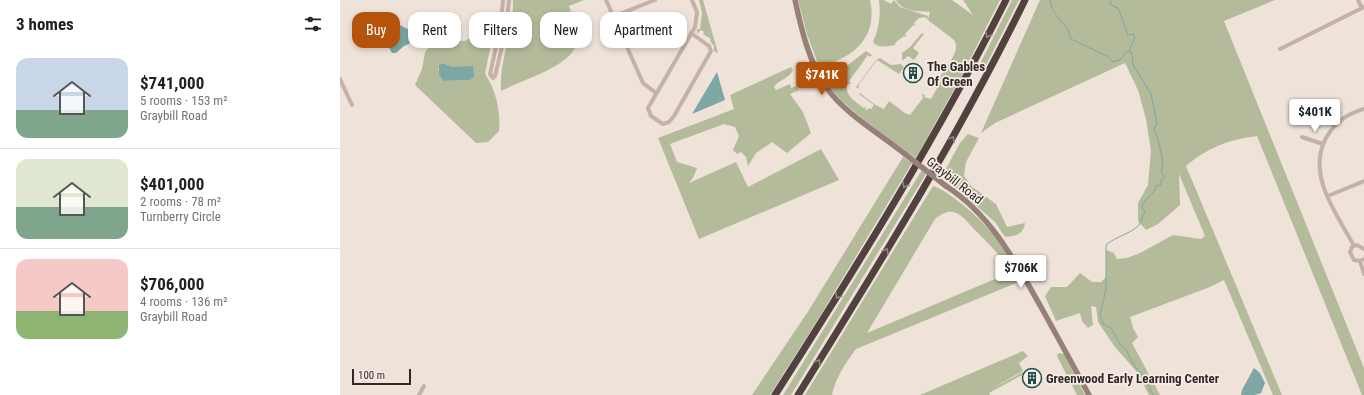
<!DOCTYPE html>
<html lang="en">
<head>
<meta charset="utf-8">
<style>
  :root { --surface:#fff; --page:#f2f2f2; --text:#202124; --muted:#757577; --line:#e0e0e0; --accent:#b45309 }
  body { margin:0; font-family:"Roboto Condensed",sans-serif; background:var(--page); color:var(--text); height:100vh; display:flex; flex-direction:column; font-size:15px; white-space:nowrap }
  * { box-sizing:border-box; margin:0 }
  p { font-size:13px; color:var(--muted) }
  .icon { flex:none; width:22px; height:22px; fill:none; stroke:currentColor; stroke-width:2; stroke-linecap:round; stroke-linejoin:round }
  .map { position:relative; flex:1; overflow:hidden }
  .details { display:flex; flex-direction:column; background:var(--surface); width:340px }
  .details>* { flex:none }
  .top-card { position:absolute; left:12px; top:12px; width:380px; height:36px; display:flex; gap:8px }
  .scale { position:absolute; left:12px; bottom:10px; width:59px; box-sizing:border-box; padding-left:4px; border:2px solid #312927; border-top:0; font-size:11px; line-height:14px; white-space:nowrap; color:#312927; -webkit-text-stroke:3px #f6ece5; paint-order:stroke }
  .price { position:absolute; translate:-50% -34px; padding:0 9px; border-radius:4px; background:#fff; color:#222; font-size:13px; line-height:26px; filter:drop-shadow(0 1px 2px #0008) }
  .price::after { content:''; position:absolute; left:50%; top:24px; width:12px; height:9px; margin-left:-6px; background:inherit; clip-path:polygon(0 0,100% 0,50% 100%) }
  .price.on { background:var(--accent); color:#fff }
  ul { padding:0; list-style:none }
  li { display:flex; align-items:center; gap:12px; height:100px; padding:0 16px }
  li+li { border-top:1px solid var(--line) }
  li span { display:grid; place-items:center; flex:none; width:112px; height:80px; border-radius:12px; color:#555 }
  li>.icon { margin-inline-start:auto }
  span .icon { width:48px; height:48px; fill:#fffc; stroke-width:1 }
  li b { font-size:17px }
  h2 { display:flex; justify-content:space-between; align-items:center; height:48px; padding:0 16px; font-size:17px }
  .pill { padding:0 14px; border-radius:12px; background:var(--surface); box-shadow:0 2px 6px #0003; font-size:14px; line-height:36px }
  .pill.on { background:var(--accent); color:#fff }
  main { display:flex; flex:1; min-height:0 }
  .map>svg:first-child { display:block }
  .green { fill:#b4bb9b; fill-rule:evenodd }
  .water { fill:#7ca7a4 }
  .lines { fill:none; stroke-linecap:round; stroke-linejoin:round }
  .stream { stroke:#7ca7a4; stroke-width:1 }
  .street { stroke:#c4b1a7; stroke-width:4 }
  .secondary { stroke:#978079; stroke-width:5.5 }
  .highway { stroke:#51423f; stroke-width:7 }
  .secondary-bridge { stroke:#978079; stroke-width:5.5 }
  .oneway { stroke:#938681 }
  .labels { text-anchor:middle; stroke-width:3.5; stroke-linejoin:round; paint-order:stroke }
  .poi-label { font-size:13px; font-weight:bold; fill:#312927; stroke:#f6ece5; text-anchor:start }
  .street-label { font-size:13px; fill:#312927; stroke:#f6ece5 }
</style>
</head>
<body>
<main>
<section class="details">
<h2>3 homes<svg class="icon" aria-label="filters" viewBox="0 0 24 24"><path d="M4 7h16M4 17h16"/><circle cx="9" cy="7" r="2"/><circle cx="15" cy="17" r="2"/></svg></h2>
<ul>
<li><span style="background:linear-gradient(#c9d6e8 65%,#7fa58c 0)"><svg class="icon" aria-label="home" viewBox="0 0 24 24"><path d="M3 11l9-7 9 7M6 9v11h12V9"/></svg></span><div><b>$741,000</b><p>5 rooms · 153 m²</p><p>Graybill Road</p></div></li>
<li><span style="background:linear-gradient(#dfe7d0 60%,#7fa58c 0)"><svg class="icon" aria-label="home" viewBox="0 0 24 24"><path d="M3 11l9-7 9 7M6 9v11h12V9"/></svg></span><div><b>$401,000</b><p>2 rooms · 78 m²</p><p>Turnberry Circle</p></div></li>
<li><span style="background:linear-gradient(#f6c9c9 65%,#8fb573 0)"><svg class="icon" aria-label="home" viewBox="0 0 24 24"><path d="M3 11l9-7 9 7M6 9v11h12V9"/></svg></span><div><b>$706,000</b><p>4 rooms · 136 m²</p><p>Graybill Road</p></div></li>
</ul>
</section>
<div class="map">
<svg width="1024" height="395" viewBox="0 0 1024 395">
  <rect width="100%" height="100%" fill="#eee2d9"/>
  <g class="green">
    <path d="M173,0H244L229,6C233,17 240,34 236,45C230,67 179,81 161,91C159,59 174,31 173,0Z"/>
    <path d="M359,0H363L378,53L374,51V46L370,41L371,39L363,34L364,32L361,30L357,34V29H360L362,13Z"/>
    <path d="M458,0H530C538,36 515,57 484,65L482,63L481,65L478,64L467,34Z"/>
    <path d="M539,0H544L551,4L554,0L560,7L588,16L587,20L585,17L579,18L574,23L576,26L573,25L565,34L567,37L564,36L556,42L555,45C548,46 538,49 533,42C539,28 541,16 539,0Z"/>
    <path d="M556,0H612L633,15L623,0H660L622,75L576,158C559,145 483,95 485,75L508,65L526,51L532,55L530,57L528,55L509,81L511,84H507C505,96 515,101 524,108L527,106L525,109L527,110L529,108L531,109L534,105L519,94L520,93L534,104L544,109L549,101L565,113L570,115L583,98L582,94L585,95L584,97L591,99L601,81L599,79C604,69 622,51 614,40L588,20L590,12C579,11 562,12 556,0Z"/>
    <path d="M672,0H679L644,69L641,68L639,66Z"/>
    <path d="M700,0H935L884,21L1024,368V395H1022L917,136C890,139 866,148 846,166L942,395H933L884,280L870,287L790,317L793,328L798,337L792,343L820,395H809L797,372L775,347L758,322L756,307L751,306L753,325L748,328L742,321L740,313L716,321L705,296L711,287H727L740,273L752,282H761L766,277V250L774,253L777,259L787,258L800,253L833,235L861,239L865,236L839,174L840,205L818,224L806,230L798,221V203L808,185L811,151L806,119L798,90L785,63L655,123L641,133Z"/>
    <path d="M145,29L152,30L153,34L145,74C156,89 161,113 159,131L148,142L136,143L75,85L82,69L85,52L96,40L125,41ZM103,63L112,67H120L134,77L130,80L103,81L98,69Z"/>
    <path d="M582,33L584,34L573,48L579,53L574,60L568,56L562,61V53L570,47Z"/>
    <path d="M540,58L551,65L561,64L564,67L559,74L537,60L519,84L518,89L516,87L536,60Z"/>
    <path d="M451,67L453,70C449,79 439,79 434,87L436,90L450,84L451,88L456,86L459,90L450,94L463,112L471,133L447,153L432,142L416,153L408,166L406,157L401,152L397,154L393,150L399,136L395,127L384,124L330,144L337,162L357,168L353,178L349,183L396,162L408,187L481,149L499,180L359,239L318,138L394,109L390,95Z"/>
    <path d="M628,134L639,138L626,162L624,176L631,186L656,204L667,227L685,223C683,235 676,236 665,237L655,222L602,176L620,143Z"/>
    <path d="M563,157L572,163L480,316L430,395H412L469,310Z"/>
    <path d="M582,170L586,174L451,395H443Z"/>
    <path d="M593,186C612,191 665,239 668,257L662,259C654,249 646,241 637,232C623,218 615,202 595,219L527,333L674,271L681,274L683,279L681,281L516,349C506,362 495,379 492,395H465Z"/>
    <path d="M683,351L688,356L679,363L683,371L648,391L683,372L684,374L649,393L650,395H580Z"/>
    <path d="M719,353L724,354L745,395H737L718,358L717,355Z"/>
  </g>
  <g class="water">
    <path d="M42,15L78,35L79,39L64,46L56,53H52C48,47 39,20 42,15Z"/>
    <path d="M103,63L112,67L133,66L134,77L130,80L103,81L99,74V65Z"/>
    <path d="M377,72L385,100L352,114Z"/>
    <path d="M914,368L920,373L925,383L921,393L915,395H901L902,390Z"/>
  </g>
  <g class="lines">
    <g class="stream">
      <path d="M710,0C711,13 719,17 726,27C729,29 729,35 731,39L769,57L773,62L780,60L787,51L791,52L793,58L792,63L811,94L817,124L814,128C817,137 826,163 821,171L825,178L821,180V185L816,186C815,195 804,197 802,207L805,211C802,215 802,221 799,225C791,234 776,236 766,245V289L760,315L763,324L771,328L780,344L786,350L795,367L803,375L813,395"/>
      <path d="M771,0L770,5L778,8L788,35L793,34L795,37L789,51"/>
    </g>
    <g class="street">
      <path d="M163,0L161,24L150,74L153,78L155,76L166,30L169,0"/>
      <path d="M266,0L303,83L316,93"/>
      <path d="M1018,0L1022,8"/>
      <path d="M273,19L277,15L315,0"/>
      <path d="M351,33L369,46L371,51L334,116L329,122L323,124L311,116L308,108L355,27L357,12L352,0"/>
      <path d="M940,49L1024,7"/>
      <path d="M0,79L12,105"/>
      <path d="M962,137L983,144"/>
      <path d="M988,196L1024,181"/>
      <path d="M1014,246C997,214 966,175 986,138C995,122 1007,114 1024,109"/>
      <path d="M1024,249L1017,245L1012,247L1010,252L1014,260L1020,261L1024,259"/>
      <path d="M1020,261L1024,274"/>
      <path d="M79,395L84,386"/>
    </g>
    <g class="secondary">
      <path d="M455,0C461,28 469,62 486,87C504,113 540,134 565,154"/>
      <path d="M606,186C651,215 675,261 701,307C717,336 733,365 749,395"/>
    </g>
    <g class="highway">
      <path d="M435,395C517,266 597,137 666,0"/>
      <path d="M458,395C538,266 618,137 685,0"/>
    </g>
    <path class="secondary-bridge" d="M565,154L606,186"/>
  </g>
  <defs><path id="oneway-chevron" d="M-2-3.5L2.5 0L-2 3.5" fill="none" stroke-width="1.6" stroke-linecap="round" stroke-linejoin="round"/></defs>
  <g class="oneway">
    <use href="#oneway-chevron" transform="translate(648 35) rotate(117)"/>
    <use href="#oneway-chevron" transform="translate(612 139) rotate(-60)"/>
    <use href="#oneway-chevron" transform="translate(565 185) rotate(120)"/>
    <use href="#oneway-chevron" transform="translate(546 251) rotate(-59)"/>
    <use href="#oneway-chevron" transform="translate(498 296) rotate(122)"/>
    <use href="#oneway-chevron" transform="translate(478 362) rotate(-58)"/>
  </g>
  <defs>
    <symbol id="building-ring" viewBox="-11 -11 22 22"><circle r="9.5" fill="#f6ece5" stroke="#214e4b" stroke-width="1.5"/><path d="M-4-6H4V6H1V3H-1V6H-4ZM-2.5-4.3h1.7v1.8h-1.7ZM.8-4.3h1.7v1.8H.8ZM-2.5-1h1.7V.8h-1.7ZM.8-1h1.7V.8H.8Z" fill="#214e4b"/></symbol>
  </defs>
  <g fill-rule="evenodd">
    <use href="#building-ring" x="562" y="62" width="22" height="22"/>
    <use href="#building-ring" x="681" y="367" width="22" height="22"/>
  </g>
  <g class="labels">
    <g class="poi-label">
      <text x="587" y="71">The Gables<tspan x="587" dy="15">Of Green</tspan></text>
      <text x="706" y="383">Greenwood Early Learning Center</text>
    </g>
    <g class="street-label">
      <text transform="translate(615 180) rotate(38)" y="5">Graybill Road</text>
    </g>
  </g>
</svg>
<div class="scale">100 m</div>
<b class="price on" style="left:482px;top:96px">$741K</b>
<b class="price" style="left:975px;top:133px">$401K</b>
<b class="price" style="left:681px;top:289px">$706K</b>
<div class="top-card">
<a class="pill on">Buy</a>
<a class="pill">Rent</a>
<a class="pill">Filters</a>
<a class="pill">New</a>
<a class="pill">Apartment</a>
</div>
</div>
</main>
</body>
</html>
